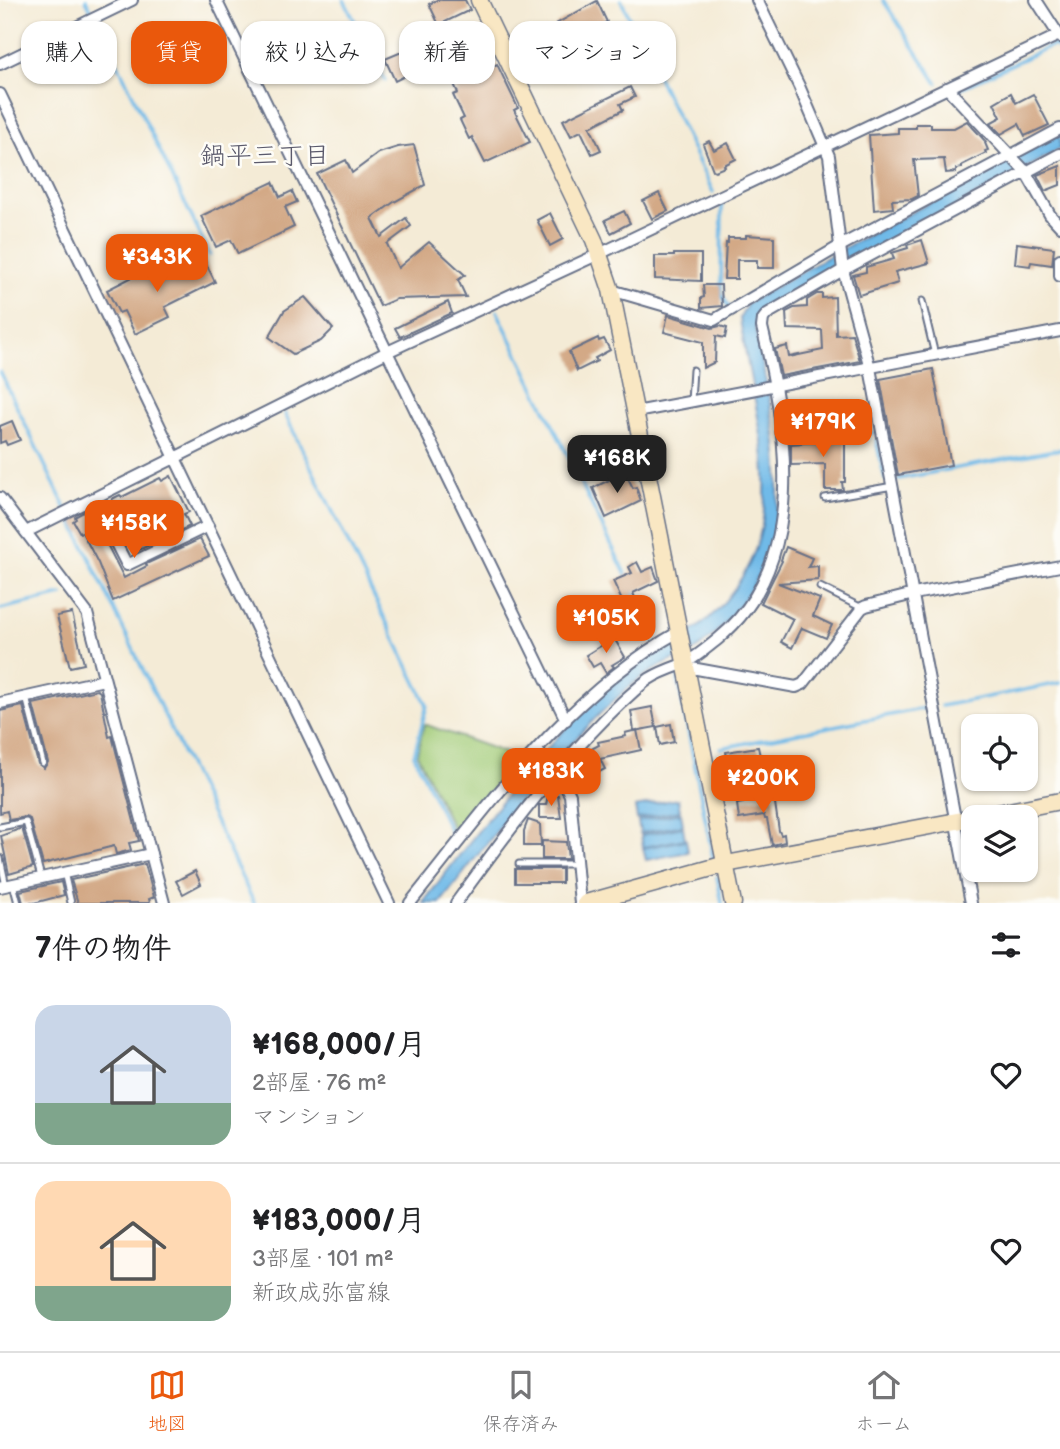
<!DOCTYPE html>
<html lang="ja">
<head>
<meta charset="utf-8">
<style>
  :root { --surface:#fff; --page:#f6f6f6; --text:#202124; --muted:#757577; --line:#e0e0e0; --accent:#ea580c }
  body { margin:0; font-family:"Balsamiq Sans","Klee One",sans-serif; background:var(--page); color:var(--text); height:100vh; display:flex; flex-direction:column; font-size:26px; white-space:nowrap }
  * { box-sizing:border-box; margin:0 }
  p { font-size:23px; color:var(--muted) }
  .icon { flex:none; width:38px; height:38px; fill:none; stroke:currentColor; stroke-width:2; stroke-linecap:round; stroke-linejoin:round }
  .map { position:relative; height:903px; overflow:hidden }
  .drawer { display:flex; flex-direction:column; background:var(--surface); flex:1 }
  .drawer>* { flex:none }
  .banner { position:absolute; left:21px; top:21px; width:700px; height:63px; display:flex; gap:14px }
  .tools { position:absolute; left:961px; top:714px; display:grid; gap:14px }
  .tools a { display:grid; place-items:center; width:77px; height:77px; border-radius:14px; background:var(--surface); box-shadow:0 2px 5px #0004; font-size:35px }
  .price { position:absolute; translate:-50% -60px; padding:0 16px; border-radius:14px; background:var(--accent); color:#fff; font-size:23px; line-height:46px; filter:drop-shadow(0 2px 4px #0008) }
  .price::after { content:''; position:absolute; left:50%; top:42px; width:21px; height:16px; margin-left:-10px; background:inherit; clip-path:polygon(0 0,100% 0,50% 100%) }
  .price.current { background:#222; color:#fff }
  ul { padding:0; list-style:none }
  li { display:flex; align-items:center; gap:21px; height:175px; padding:0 35px }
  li+li { border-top:2px solid var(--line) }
  li span { display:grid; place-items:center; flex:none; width:196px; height:140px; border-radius:21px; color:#555 }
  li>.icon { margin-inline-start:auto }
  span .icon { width:84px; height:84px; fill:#fffc; stroke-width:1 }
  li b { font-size:30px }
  h2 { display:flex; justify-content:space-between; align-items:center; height:84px; padding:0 35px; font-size:30px }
  .pill { padding:0 24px; border-radius:21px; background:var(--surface); box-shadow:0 2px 5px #0004; font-size:24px; line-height:63px }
  .pill.current { background:var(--accent); color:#fff }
  .tab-bar { display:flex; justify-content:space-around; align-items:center; height:98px; border-top:2px solid var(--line); background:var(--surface); font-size:19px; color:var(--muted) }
  .tab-bar a { display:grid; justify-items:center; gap:4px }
  .tab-bar .current { color:var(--accent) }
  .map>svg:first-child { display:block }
  .green { fill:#a1cb77; stroke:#5e7d6a; stroke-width:2 }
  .water { fill:#6fbae8; stroke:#4574a3; stroke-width:2 }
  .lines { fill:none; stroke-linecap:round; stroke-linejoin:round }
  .stream { stroke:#6fbae8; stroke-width:3.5 }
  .building { fill:#d3a986 }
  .lane-casing { stroke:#677188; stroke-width:9 }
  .street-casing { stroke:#677188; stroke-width:14 }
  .secondary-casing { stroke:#677188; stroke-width:19 }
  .lane { stroke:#fff; stroke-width:5 }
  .street { stroke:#fff; stroke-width:10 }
  .secondary { stroke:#f9e7c3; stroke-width:16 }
  .labels { text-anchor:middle; stroke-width:5; stroke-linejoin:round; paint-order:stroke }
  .neighbourhood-label { font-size:26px; fill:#5b5a6c; stroke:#fdfcf7 }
</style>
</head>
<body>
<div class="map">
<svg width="1060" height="903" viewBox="0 0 1060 903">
  <rect width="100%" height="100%" fill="#fdfcf7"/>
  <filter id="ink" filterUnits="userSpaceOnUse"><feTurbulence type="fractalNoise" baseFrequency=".0143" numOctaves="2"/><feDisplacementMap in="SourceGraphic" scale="14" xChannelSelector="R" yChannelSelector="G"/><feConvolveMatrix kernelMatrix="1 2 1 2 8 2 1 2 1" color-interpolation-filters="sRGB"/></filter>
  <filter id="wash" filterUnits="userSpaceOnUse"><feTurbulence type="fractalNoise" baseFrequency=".00686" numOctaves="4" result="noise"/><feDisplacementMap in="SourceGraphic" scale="28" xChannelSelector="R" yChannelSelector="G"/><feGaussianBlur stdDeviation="1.57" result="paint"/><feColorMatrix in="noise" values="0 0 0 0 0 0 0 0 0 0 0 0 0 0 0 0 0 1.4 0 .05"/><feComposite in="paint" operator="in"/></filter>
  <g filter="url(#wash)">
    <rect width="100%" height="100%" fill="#f4ebd6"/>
    <path class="green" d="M424,724L520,758L455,833L417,754Z"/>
    <g class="water">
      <path d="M1060,134V149L762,313L756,321L755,329C780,450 809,554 701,646C693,653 682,656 673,660C655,668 638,678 624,691C555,753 497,831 440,903H423C479,829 536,753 605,690C622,675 641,661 660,649C673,641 689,635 701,625C727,604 750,571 759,538C778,468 749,388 740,318L748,303L835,253Z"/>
      <path d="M678,799L680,811L637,819L635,807Z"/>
      <path d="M681,813L683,825L640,833L638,821Z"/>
      <path d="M683,827L685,839L643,847L641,835Z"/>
      <path d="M686,840L688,852L646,860L643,848Z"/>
    </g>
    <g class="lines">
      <g class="stream">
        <path d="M86,0L92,12"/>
        <path d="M344,0L385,80"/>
        <path d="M621,0L713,192"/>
        <path d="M883,0L937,83"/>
        <path d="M99,25L210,255"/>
        <path d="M955,91L1053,45L1060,50"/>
        <path d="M722,205L721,294L729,307"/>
        <path d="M497,311L628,579"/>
        <path d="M0,372L66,509"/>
        <path d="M285,414L427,705L414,755L452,835"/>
        <path d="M786,427L876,433"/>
        <path d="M876,440L885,479"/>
        <path d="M898,479L1060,449"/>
        <path d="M71,519L254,903"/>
        <path d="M633,589L642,607"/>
        <path d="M0,609L62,595"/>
        <path d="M677,675L713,858"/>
        <path d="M941,706L1060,683"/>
        <path d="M721,748L926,708"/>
        <path d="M717,877L722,903"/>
      </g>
    </g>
    <g id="blocks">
      <g class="building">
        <path d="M437,0H465L470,10L439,25L429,4Z"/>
        <path d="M597,1L607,22L584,34L579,25L561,35L556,24Z"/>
        <path d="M423,43L428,54H450L430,63L433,68L421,74L419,69L395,81L385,59Z"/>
        <path d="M484,61L487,69L497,64L518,108L514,110L530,142L485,163L472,137L469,139L460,120L464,118L453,95L458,93L454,84L464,79L461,72Z"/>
        <path d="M630,87L635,97L620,104L623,110L590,127L601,150L592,154L581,131L571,136L563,120Z"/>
        <path d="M1011,93L1016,103L1033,94L1049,125L1025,136L1019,124L1001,134L990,123L1001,117L994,103Z"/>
        <path d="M967,121L986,142L985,143L988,150L985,151L986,153L962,165V168L956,169V172L946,173L944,159L914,160L918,196L912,199L892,200L893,208L874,210L869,135L898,133V128H916V124H931V128H954Z"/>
        <path d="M709,141L714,150L728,143L736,159L724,165L725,167L715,171L713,170L703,144Z"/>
        <path d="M414,145L425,185L394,202L372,218L381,237L406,218L411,226L387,244L398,268L429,242L465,275L458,280L466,297L396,299L380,306L317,174L346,160L352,173L379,153L398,147Z"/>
        <path d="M1060,166V185L1045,191L1037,175Z"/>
        <path d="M273,182L280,197L292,191L297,202L285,207L294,227L238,254L231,240L216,247L201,216Z"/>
        <path d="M659,193L668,211L652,219L643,201Z"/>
        <path d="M624,211L630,223L611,233L605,220Z"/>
        <path d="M550,213L563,239L550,246L537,220Z"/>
        <path d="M746,235L774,237V268H757V260H737V279H724L726,243H728V238H746Z"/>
        <path d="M922,240L929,263L895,272L898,283L859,295L853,275L866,272V267L894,259L892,253L908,248L907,245Z"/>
        <path d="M1017,243L1054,248L1052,265L1031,262L1030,266L1015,264Z"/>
        <path d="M674,254H701V281L655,279V256H674Z"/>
        <path d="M204,259L215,282L165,307L170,317L135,334L124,311L119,313L107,290L148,269L156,283Z"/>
        <path d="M703,285H721L722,306L701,308V298L704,297Z"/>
        <path d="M817,294H822V298L835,297L836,335L852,334L860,361L781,376L775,349L787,346L789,357L823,350L822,330L787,329L786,312L794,308L807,307V300Z"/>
        <path d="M305,297L333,329L321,341L293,354L269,337L284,311Z"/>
        <path d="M448,302L452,313L400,337L395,328Z"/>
        <path d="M668,315L712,328L720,326L727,328L725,338L716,336L715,362L703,368V342L664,332Z"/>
        <path d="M598,338L599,341L604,339L610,350L595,358L597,361L577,371L569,352Z"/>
        <path d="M933,369L951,465L898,475L880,379Z"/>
        <path d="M12,421L20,440L7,445L5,441L0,443V426Z"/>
        <path d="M817,437L845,440V482H842L843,490H825V464L791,465V444L817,442Z"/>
        <path d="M625,472L633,488L636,487L641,501L606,518L593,488Z"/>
        <path d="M171,476L189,512L184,514L190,526L139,550L133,540L125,544L107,508L111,506L112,499L120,495L122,497L160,478L162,481Z"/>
        <path d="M89,509L124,578L147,566L146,564L198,540L200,539L209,556L113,601L98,563L82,532L80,533L73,521L76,519L75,517Z"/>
        <path d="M786,547L812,558L808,567L818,566V580L778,583L820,599L813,616L832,625L826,638L802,628L792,648L781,642L793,619L761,603L782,561L781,560Z"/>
        <path d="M637,562L642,572L653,567L658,581L633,593L639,607L627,612L613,581L632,573L629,567Z"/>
        <path d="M72,613L84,664L70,667L57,616Z"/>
        <path d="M614,638L625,657L612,665L614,667L606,673L600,663L593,667L586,655Z"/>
        <path d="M97,690L100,692L109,737L112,736L139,841L129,843L131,850L116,854L114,846L43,864L30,819L26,817L9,820L7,811L0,813V711L23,706L38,764L44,768L48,762L33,704Z"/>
        <path d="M652,707L656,727L634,731L631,711Z"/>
        <path d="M671,724L674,742L660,745L657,727Z"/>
        <path d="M637,730L641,750L600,759L605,769L584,780L576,764L587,759L584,753L599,745L598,742L626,736L625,733Z"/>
        <path d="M758,747L760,756L750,758L751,766L729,770L726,752Z"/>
        <path d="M548,795H558L561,818H539V805H546Z"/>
        <path d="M774,796L779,831L781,835L784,834L785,842L772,845L767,819H765L764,815L739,819L737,804L743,803V800Z"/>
        <path d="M528,820L540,824L541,846H524V831Z"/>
        <path d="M22,828L33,867L9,874L1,836Z"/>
        <path d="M542,841L566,842L568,859H542Z"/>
        <path d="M145,864L154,897L149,899L150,903H78L71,880Z"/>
        <rect x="515" y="869" width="47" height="14"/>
        <path d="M195,871L201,884L183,894L176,881Z"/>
        <path d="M61,882L64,895L34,903H23L20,891Z"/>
      </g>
    </g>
  </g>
  <g filter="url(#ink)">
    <use href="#blocks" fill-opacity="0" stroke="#677188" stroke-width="2"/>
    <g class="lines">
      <defs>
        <g id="lane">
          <path d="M922,301L935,355"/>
          <path d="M691,401L693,370"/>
          <path d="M825,498L893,486"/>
          <path d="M820,587L862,608"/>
          <path d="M26,697L43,763"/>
          <path d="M0,827L26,822L41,877"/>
          <path d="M0,858L6,886"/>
          <path d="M519,864H575"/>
          <path d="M64,872L71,903"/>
          <path d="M13,884L18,903"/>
        </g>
        <g id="street">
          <path d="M216,0L566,720"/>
          <path d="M757,0L799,86L829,156L843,270L870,368L971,903"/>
          <path d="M1036,0L1060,37"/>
          <path d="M0,64L132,0"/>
          <path d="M947,88L1025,171L1050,215L1060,226"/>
          <path d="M0,94L389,903"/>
          <path d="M1060,259V276"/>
          <path d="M611,290L714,320L840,246L1060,129"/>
          <path d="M636,412L1060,331"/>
          <path d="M0,498L87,613L164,903"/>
          <path d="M94,500L127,565L208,526"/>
          <path d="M26,532L387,352L599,254L1059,35"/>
          <path d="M686,667L796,687L803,684L862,608L866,606L914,594L1060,566"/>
          <path d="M0,703L104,680"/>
          <path d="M537,751L558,771L570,795L580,903"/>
          <path d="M0,887L151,854"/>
          <path d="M410,903C489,805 567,694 680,631"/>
          <path d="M456,903C505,835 560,761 621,703C630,695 639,686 649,679C660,672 672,668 683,664C694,659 708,647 718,639C810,563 787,429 762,327L763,319L767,314L843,270L1060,154"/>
        </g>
        <g id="secondary">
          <path d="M479,0L594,240L611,290L733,903"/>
          <path d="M978,817L1060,801"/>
          <path d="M586,903L726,864L973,818"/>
        </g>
      </defs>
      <use href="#lane" class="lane-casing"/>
      <use href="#street" class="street-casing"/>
      <use href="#secondary" class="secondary-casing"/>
      <use href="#lane" class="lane"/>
      <use href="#street" class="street"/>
      <use href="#secondary" class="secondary"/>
    </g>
  </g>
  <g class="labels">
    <g class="neighbourhood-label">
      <text x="265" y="164">鍋平三丁目</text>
    </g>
  </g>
</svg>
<div class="tools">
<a><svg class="icon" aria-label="locate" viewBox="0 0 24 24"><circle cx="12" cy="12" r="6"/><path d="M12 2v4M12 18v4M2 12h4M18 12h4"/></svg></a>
<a><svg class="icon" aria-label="layers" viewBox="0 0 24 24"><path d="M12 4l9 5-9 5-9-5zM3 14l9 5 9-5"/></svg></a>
</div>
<b class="price" style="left:157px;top:294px">¥343K</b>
<b class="price" style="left:823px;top:459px">¥179K</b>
<b class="price current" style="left:617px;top:495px">¥168K</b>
<b class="price" style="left:134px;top:560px">¥158K</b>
<b class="price" style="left:606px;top:655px">¥105K</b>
<b class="price" style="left:551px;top:808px">¥183K</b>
<b class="price" style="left:763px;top:815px">¥200K</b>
<div class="banner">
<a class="pill">購入</a>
<a class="pill current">賃貸</a>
<a class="pill">絞り込み</a>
<a class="pill">新着</a>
<a class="pill">マンション</a>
</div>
</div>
<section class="drawer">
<h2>7件の物件<svg class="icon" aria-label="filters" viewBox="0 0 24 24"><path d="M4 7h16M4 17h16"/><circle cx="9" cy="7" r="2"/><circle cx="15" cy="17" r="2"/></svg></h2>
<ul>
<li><span style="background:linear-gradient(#c9d6e8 70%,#7fa58c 0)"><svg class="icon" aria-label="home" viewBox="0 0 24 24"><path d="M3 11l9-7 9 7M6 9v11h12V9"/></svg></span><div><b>¥168,000/月</b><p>2部屋 · 76 m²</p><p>マンション</p></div><svg class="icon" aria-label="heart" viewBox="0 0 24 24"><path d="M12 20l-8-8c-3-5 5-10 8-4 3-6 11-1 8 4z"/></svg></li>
<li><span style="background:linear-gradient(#ffd9b3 75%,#7fa58c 0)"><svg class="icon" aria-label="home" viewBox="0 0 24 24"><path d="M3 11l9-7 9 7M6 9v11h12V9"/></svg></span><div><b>¥183,000/月</b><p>3部屋 · 101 m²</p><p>新政成弥富線</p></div><svg class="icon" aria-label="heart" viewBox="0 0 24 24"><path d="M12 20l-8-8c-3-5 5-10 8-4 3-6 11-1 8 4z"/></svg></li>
</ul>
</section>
<nav class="tab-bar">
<a class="current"><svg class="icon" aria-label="map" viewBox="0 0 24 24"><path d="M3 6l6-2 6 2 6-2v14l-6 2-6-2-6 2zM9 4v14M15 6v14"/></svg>地図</a>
<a><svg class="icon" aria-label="saved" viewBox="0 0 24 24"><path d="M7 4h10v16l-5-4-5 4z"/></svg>保存済み</a>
<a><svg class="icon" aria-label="home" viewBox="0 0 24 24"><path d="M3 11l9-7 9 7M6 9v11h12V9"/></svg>ホーム</a>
</nav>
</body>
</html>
